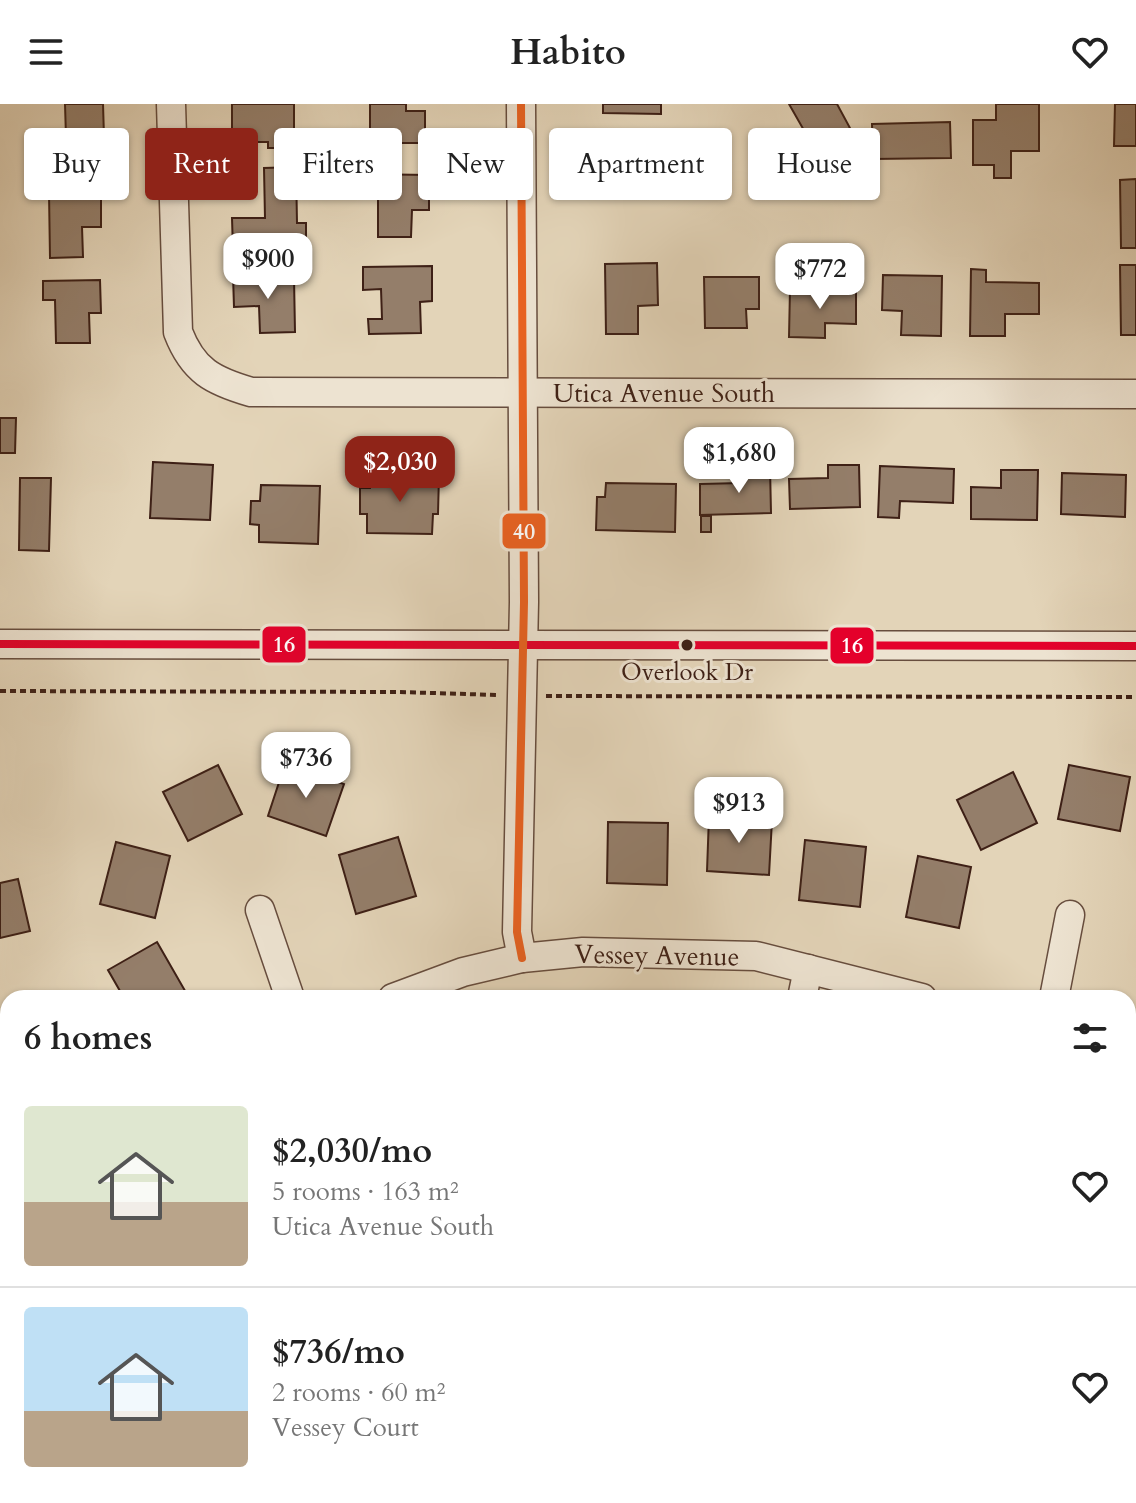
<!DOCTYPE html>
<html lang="en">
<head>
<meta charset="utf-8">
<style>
  :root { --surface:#fff; --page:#f6f6f6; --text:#222; --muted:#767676; --line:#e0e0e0; --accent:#8f2418 }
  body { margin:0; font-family:Cardo,serif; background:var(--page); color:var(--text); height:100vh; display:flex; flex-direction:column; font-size:30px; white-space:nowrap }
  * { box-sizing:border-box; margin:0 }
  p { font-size:26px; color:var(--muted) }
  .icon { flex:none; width:44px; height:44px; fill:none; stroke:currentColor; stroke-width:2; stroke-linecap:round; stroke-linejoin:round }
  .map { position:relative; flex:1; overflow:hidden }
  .sheet { position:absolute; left:0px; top:886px; width:1136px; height:514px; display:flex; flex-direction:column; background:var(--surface); border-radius:24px 24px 0 0; box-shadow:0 2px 6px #0004 }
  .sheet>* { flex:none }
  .hud { position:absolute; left:24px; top:24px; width:1088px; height:72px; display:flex; gap:16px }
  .price { position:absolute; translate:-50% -68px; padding:0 18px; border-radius:16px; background:#fff; color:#222; font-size:26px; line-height:52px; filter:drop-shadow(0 2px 4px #0008) }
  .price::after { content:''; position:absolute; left:50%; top:48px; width:24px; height:18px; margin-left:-12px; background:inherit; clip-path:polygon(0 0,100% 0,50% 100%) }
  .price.active { background:var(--accent); color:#fff }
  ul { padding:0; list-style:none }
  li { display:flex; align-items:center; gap:24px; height:200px; padding:0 24px }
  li+li { border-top:2px solid var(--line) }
  li span { display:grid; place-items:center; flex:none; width:224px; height:160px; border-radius:8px; color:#555 }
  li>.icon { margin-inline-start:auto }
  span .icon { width:96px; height:96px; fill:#fffc; stroke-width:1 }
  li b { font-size:34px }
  h2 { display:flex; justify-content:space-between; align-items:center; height:96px; padding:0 24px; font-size:34px }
  .chip { padding:0 28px; border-radius:8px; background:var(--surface); box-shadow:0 2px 6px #0004; font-size:28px; line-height:72px }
  .chip.active { background:var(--accent); color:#fff }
  header { display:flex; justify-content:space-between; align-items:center; height:104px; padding:0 24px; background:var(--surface); font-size:36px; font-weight:800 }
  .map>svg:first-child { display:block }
  .building { fill:#947e6a; stroke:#3e2016; stroke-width:2 }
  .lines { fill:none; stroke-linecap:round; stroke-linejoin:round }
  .minor-casing { stroke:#674d3e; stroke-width:31 }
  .path { stroke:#3e2016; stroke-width:4; stroke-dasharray:6 4; stroke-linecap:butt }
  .minor { stroke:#ede3d1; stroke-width:28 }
  .bus-1-casing { stroke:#ede3d1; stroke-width:14 }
  .bus-2-casing { stroke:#ede3d1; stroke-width:14 }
  .bus-1 { stroke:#e4002b; stroke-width:8 }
  .bus-2 { stroke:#e96221; stroke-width:8 }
  .bus-dot { fill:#3e2016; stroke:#ede3d1; stroke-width:3 }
  .labels { text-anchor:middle; stroke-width:6; stroke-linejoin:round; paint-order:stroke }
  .bus-label { font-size:24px; fill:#3e2016; stroke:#ede3d1 }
  .street-label { font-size:26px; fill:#3e2016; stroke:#ede3d1 }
  .line-badge { stroke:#ede3d1; stroke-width:3 }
  .badge-label { font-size:22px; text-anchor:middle; font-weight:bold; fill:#fff }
</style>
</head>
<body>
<header><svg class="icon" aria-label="menu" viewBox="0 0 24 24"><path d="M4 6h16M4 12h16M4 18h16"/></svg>Habito<svg class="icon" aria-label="heart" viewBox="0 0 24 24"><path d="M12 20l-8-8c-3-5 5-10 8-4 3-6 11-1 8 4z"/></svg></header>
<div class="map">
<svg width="1136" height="1399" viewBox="0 0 1136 1399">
  <rect width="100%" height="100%" fill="#e3d4b8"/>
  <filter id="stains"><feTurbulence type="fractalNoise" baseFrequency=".0025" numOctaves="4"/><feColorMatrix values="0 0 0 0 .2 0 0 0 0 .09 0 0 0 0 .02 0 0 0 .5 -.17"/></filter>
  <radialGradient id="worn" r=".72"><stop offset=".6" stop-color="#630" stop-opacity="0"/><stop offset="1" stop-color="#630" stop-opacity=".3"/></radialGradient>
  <g class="building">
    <path d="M65,0H103L105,66L67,67Z"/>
    <path d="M232,0H294V44H268V38H232Z"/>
    <path d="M370,0H406V7H425V39H370Z"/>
    <path d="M603,0H661V10L603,9Z"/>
    <path d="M789,0H837L850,24L814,44Z"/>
    <path d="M996,0H1039V47H1011V74H994V61H973V16H996Z"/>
    <path d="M1115,0H1136V42H1114Z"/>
    <path d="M950,18L951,54L873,55L872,20Z"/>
    <path d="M651,25L652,88L606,89V54H616V26Z"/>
    <path d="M296,63L297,119H306V137L295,138V146H233L232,114H265L264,64Z"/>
    <path d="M360,70L429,71V106H412L411,133H378V92H360Z"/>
    <path d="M1136,75V144H1121L1120,76Z"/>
    <path d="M49,89H101V123H82L83,153L50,154Z"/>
    <path d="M657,159L658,201L638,202V230H606L605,160Z"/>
    <path d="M1120,161H1136V231H1121Z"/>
    <path d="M432,162V197L420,198L421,229L369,230L368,215H382L381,185L363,186V163Z"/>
    <path d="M971,165L986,166V178L1039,179V210H1005V232H970Z"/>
    <path d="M233,171H248V175L294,174L295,228L260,229L259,202L234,203Z"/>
    <path d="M883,171L942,172L941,232L901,231L902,207L882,206Z"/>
    <path d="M704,173H759V205H746L747,224H705Z"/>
    <path d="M100,176L101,209H89L90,239H56L55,196H43V177Z"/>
    <path d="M790,185L856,187V220L825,219V234L789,233Z"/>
    <path d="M0,314H16L15,349H0Z"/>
    <path d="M153,358L213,361L210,416L150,414Z"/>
    <path d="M828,361H859L860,403L790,405L789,375L828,374Z"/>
    <path d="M880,362L954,365L953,399L900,397L899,414L878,413Z"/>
    <path d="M770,363L771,409L700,411V380L741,379L740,364Z"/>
    <path d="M1001,366H1038L1037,416L971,415V383L1001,384Z"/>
    <path d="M1062,369L1126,371L1125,413L1061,410Z"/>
    <path d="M370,370L439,371L438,410H433L432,430L367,429V410H360V384H370Z"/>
    <path d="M20,374H51L49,447L19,446Z"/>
    <path d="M606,379L676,380L675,428L596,426L597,393H605Z"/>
    <path d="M261,381L320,382L318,440L259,438V421L250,420L251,397H260Z"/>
    <rect x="701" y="412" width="10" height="16"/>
    <path d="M285,660L344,680L326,732L268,712Z"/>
    <path d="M218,661L242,710L188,737L163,688Z"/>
    <path d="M1069,661L1130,673L1120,727L1058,715Z"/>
    <path d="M1013,668L1037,719L981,746L957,696Z"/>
    <path d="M709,712L772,716L769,771L707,767Z"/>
    <path d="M608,718L668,719L667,781L607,779Z"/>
    <path d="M398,733L416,792L356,810L339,751Z"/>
    <path d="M805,736L866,743L860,803L799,796Z"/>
    <path d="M116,738L170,752L155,814L100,800Z"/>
    <path d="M918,752L971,763L959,824L906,813Z"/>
    <path d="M18,775L30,827L0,834V779Z"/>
    <path d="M157,838L188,892L124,894L108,866Z"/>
    <path d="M8,912V970L0,973V916Z"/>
    <path d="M1136,1217V1329L1128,1331V1218Z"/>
    <path d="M0,1338L8,1346V1358L0,1366Z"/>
    <path d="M1062,1392H1088L1085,1399H1077Z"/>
  </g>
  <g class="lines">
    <defs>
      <g id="minor">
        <path d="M171,0L178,228C193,267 213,277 251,288L1136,290"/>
        <path d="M521,0L524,498L517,828L522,854"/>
        <path d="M0,540L1136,542"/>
        <path d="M260,806L290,894"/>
        <path d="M393,894L463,868L522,854L583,848L756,852L922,894"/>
        <path d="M802,894L808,865"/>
        <path d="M1054,894L1070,811"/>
        <path d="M1128,945L1136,947"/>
        <path d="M0,1084L8,1080"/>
        <path d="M0,1182L8,1190"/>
        <path d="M195,1392L203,1399"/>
        <path d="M341,1399L347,1392"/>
      </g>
    </defs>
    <use href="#minor" class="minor-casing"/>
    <g class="path">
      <path d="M0,587L399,588L498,591"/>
      <path d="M546,592L1136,593"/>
    </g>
    <use href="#minor" class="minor"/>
    <defs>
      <path id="bus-1" d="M0,540L1136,542"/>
      <path id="bus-2" d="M521,0L524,498L517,828L522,854"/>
    </defs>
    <use href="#bus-1" class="bus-1-casing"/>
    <use href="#bus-2" class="bus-2-casing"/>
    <use href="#bus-1" class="bus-1"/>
    <use href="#bus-2" class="bus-2"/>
  </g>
  <circle class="bus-dot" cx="687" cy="541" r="7"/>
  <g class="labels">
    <g class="bus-label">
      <text x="687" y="576">Overlook Dr</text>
    </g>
    <g class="street-label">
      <text x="664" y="298">Utica Avenue South</text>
      <text transform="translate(657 851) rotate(1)" y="9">Vessey Avenue</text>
    </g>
  </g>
  <g class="line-badge">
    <rect x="501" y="408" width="46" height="38" rx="8" fill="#e96221"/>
    <rect x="261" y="521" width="46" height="39" rx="8" fill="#e4002b"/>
    <rect x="829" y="522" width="46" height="39" rx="8" fill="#e4002b"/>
  </g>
  <g class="badge-label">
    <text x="524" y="435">40</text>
    <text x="284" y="548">16</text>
    <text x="852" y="549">16</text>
  </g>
  <rect width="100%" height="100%" filter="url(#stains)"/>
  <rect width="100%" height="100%" fill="url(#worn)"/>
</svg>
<b class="price" style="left:268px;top:197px">$900</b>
<b class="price" style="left:820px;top:207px">$772</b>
<b class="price" style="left:739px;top:391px">$1,680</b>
<b class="price active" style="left:400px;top:400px">$2,030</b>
<b class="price" style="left:306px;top:696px">$736</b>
<b class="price" style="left:739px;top:741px">$913</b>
<div class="hud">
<a class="chip">Buy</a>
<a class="chip active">Rent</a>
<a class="chip">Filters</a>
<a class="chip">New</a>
<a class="chip">Apartment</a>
<a class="chip">House</a>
</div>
<section class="sheet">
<h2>6 homes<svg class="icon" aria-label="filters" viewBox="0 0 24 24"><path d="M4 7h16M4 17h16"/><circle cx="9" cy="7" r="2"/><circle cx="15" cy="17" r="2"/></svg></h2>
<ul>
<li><span style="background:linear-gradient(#dfe7d0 60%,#b9a48a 0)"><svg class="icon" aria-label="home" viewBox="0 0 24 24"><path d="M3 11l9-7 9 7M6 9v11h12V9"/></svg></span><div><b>$2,030/mo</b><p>5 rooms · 163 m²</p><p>Utica Avenue South</p></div><svg class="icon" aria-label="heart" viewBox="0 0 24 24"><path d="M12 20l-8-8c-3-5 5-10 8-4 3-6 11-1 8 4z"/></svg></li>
<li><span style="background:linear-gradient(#bfe0f5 65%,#b9a48a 0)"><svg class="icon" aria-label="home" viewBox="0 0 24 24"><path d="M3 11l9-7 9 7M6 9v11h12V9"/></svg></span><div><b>$736/mo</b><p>2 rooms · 60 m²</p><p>Vessey Court</p></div><svg class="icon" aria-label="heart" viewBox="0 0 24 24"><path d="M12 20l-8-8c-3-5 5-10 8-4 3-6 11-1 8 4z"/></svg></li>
</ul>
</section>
</div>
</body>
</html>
